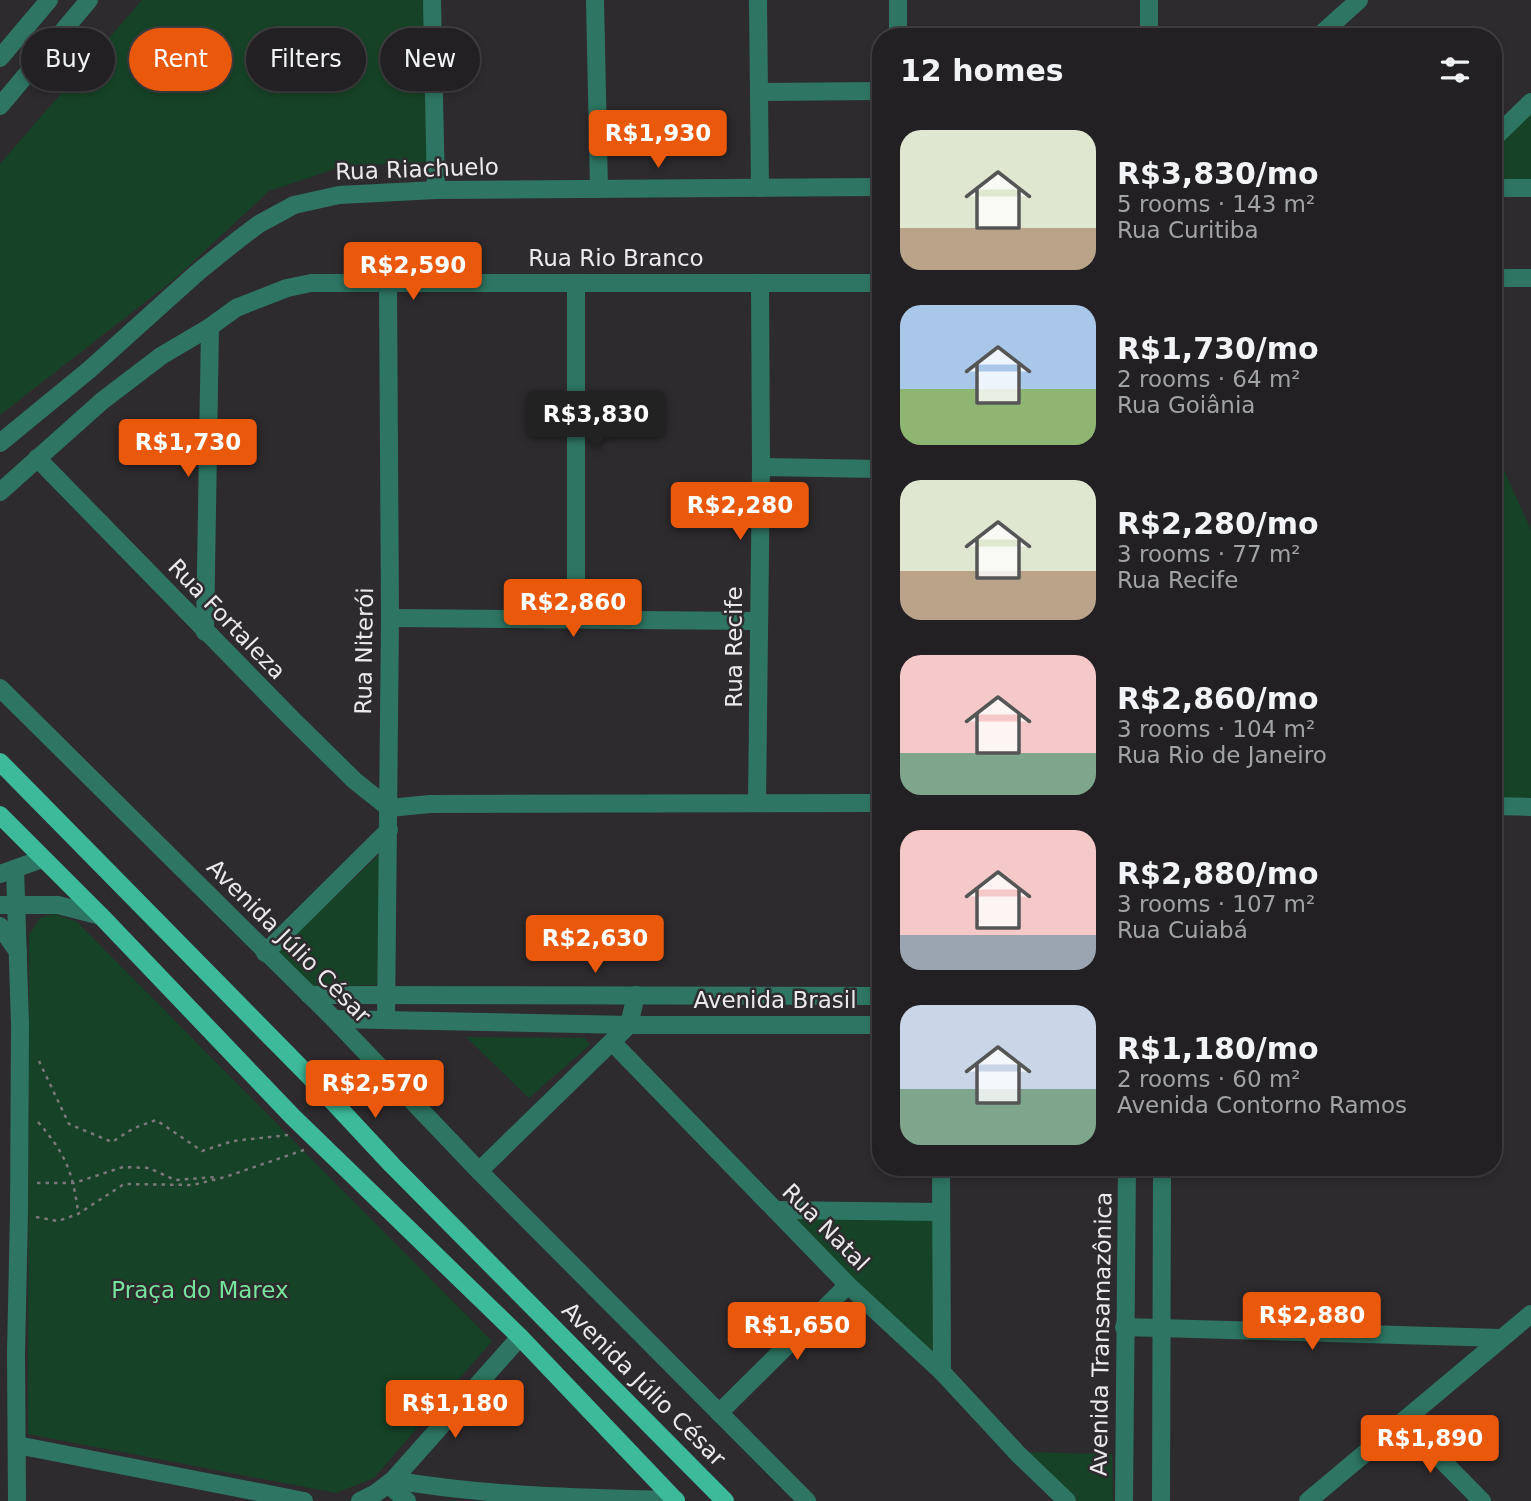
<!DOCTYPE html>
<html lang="en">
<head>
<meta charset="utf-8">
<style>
  :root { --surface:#222022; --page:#2a282a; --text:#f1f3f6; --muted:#a2a3a5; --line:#3f3e40; --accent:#ea580c }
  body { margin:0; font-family:"DejaVu Sans",sans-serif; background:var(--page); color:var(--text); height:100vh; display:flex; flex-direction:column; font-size:26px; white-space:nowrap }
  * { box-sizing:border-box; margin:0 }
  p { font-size:23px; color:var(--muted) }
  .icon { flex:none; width:38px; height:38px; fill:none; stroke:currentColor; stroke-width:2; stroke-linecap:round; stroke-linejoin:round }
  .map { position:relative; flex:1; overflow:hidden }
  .panel { position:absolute; left:872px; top:28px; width:630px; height:1148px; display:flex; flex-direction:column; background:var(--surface); border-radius:28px; box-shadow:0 4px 10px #0003,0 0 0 2px var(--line) }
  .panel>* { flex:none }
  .hud { position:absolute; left:21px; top:28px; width:665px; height:63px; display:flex; gap:14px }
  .price { position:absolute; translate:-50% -60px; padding:0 16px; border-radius:7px; background:var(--accent); color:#fff; font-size:23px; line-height:46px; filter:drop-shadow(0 2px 4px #0008) }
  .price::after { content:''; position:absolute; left:50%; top:42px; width:21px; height:16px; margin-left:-10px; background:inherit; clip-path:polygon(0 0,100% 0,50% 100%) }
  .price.on { background:#222; color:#fff }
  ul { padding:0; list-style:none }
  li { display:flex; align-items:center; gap:21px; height:175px; padding:0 28px }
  li span { display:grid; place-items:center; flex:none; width:196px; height:140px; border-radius:21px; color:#555 }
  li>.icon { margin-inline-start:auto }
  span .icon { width:84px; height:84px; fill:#fffc; stroke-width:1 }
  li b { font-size:30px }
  h2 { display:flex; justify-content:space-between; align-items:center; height:84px; padding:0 28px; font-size:30px }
  .tag { padding:0 24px; border-radius:32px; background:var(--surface); box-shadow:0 4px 10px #0003,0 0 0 2px var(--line); font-size:24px; line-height:63px }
  .tag.on { background:var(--accent); color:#fff }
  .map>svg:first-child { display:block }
  .green { fill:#164327 }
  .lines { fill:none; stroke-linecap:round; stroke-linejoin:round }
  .path { stroke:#7b787b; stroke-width:2.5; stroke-dasharray:3.5 5; stroke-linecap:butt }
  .minor { stroke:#2e7663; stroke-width:18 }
  .major { stroke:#3cba9a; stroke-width:18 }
  .labels { text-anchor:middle; stroke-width:5; stroke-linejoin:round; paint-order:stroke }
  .street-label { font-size:23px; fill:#ebe9eb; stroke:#2e2b2e }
  .park-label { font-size:23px; fill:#75e49c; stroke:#2e2b2e }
</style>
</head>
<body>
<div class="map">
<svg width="1531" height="1501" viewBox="0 0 1531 1501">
  <rect width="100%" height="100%" fill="#2e2b2e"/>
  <g class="green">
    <path d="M142,0H430L428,162L344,166L269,191L171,282L0,415V164Z"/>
    <path d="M1531,96V183H1493V135Z"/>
    <path d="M1493,446L1531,530V807L1493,806Z"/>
    <path d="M379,855L377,985L311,987L277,952Z"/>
    <path d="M54,914L77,922L492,1341L374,1478L336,1493L28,1434L29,935L40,918Z"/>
    <path d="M466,1037L585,1038L590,1045L529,1098Z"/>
    <path d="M781,1210L941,1213V1374Z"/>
    <path d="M1020,1452L1112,1454L1113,1501H1075Z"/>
  </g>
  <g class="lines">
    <g class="path">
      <path d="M39,1061L69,1124L112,1142L134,1128L156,1120L202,1151L233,1141L288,1135"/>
      <path d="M38,1122C65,1153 73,1172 78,1212"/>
      <path d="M37,1183H74L123,1167L149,1168L175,1180L217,1177"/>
      <path d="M36,1217L58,1221L78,1214L124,1184L193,1185L225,1177L304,1150"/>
    </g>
    <g class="minor">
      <path d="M432,0L436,190"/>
      <path d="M595,0L599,189"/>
      <path d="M758,0L760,188"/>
      <path d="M898,0V37"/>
      <path d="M1149,0V37"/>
      <path d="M1318,37L1359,0"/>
      <path d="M0,58L49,0"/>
      <path d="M759,92L880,91"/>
      <path d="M0,106L89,0"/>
      <path d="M1493,139L1531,102"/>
      <path d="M1493,188H1531"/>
      <path d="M1493,278H1531"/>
      <path d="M0,443L89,370L198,272L239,239L259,224L294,205L339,195L436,190L880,187"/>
      <path d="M37,458L292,719L355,781L389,808L430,804L880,803"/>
      <path d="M761,467L880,469"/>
      <path d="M0,492L102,401L161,356L210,327L236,308L287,288L311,283H880"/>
      <path d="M390,618L758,621"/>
      <path d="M576,620V283"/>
      <path d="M205,632L210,327"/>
      <path d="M0,688L334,1019L479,1171L807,1501"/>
      <path d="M757,802L761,467L760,283"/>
      <path d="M1493,806L1531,807"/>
      <path d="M15,869L20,1024L19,1213L16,1353L17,1501"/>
      <path d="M0,874L42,859"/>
      <path d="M0,905H58L101,916"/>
      <path d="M0,926L18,952"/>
      <path d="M265,953L389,830"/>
      <path d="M309,995L880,996"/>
      <path d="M334,1019L629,1025H880"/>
      <path d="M386,1020L390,618L388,283"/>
      <path d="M613,1043L848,1285L942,1372L1018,1454L1067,1501"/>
      <path d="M941,1167L942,1372"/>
      <path d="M479,1171L629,1025L636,995"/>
      <path d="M775,1210L940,1212"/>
      <path d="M1124,1327L1501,1338"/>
      <path d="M719,1413L848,1285"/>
      <path d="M1404,1422L1482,1501"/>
      <path d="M17,1445L304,1501"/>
      <path d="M393,1480C486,1496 582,1498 676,1500"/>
      <path d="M389,1485L407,1501"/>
      <path d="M360,1501L376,1493L393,1480L520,1337"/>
      <path d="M1124,1501L1127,1167"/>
      <path d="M1161,1501L1162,1167"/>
      <path d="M1308,1501C1383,1439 1456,1376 1531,1314"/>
    </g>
    <g class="major">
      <path d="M0,762L311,1078L392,1165L725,1501"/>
      <path d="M0,815L101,916L293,1117L520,1337L676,1501"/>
    </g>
  </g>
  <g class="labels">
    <g class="street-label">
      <text transform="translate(417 169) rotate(-2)" y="8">Rua Riachuelo</text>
      <text x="616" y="266">Rua Rio Branco</text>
      <text transform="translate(227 619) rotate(46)" y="8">Rua Fortaleza</text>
      <text transform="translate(734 647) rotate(-90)" y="8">Rua Recife</text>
      <text transform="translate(364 651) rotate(-89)" y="8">Rua Niterói</text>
      <text transform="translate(289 941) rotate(45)" y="8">Avenida Júlio César</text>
      <text x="775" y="1008">Avenida Brasil</text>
      <text transform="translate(826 1227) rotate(45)" y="8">Rua Natal</text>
      <text transform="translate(1101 1334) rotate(-89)" y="8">Avenida Transamazônica</text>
      <text transform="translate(644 1384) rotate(45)" y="8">Avenida Júlio César</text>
    </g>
    <g class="park-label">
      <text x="200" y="1298">Praça do Marex</text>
    </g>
  </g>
</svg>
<b class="price" style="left:658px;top:170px">R$1,930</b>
<b class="price" style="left:413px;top:302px">R$2,590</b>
<b class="price on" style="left:596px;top:451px">R$3,830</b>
<b class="price" style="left:188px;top:479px">R$1,730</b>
<b class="price" style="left:740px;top:542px">R$2,280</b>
<b class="price" style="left:573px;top:639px">R$2,860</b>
<b class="price" style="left:595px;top:975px">R$2,630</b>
<b class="price" style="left:375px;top:1120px">R$2,570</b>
<b class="price" style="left:1312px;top:1352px">R$2,880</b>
<b class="price" style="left:797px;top:1362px">R$1,650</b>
<b class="price" style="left:455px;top:1440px">R$1,180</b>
<b class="price" style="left:1430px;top:1475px">R$1,890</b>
<div class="hud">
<a class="tag">Buy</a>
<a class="tag on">Rent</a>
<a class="tag">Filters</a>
<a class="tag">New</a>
</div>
<section class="panel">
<h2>12 homes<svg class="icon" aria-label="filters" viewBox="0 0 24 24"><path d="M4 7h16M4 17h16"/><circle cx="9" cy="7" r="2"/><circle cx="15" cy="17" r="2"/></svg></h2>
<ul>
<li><span style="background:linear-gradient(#dfe7d0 70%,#b9a48a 0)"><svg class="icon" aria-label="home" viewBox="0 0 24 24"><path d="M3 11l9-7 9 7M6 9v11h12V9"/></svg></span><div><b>R$3,830/mo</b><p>5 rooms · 143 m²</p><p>Rua Curitiba</p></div></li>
<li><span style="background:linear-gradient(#a9c7e8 60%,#8fb573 0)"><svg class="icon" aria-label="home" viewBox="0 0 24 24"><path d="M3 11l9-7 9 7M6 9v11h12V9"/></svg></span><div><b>R$1,730/mo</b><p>2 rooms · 64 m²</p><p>Rua Goiânia</p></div></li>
<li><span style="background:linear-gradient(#dfe7d0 65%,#b9a48a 0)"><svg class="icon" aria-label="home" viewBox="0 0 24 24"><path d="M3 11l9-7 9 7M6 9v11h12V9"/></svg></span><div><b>R$2,280/mo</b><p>3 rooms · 77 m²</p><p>Rua Recife</p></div></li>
<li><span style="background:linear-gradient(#f6c9c9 70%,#7fa58c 0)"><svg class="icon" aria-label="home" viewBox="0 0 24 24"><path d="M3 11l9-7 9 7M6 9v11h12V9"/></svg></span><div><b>R$2,860/mo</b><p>3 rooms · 104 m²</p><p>Rua Rio de Janeiro</p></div></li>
<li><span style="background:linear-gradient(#f6c9c9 75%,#9aa5b1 0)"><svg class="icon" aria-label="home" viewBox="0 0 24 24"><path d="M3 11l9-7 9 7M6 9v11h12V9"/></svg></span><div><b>R$2,880/mo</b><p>3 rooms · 107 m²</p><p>Rua Cuiabá</p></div></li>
<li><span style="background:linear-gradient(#c9d6e8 60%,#7fa58c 0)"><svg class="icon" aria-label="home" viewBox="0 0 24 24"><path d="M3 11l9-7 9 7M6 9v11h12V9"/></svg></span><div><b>R$1,180/mo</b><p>2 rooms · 60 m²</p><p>Avenida Contorno Ramos</p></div></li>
</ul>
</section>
</div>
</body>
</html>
